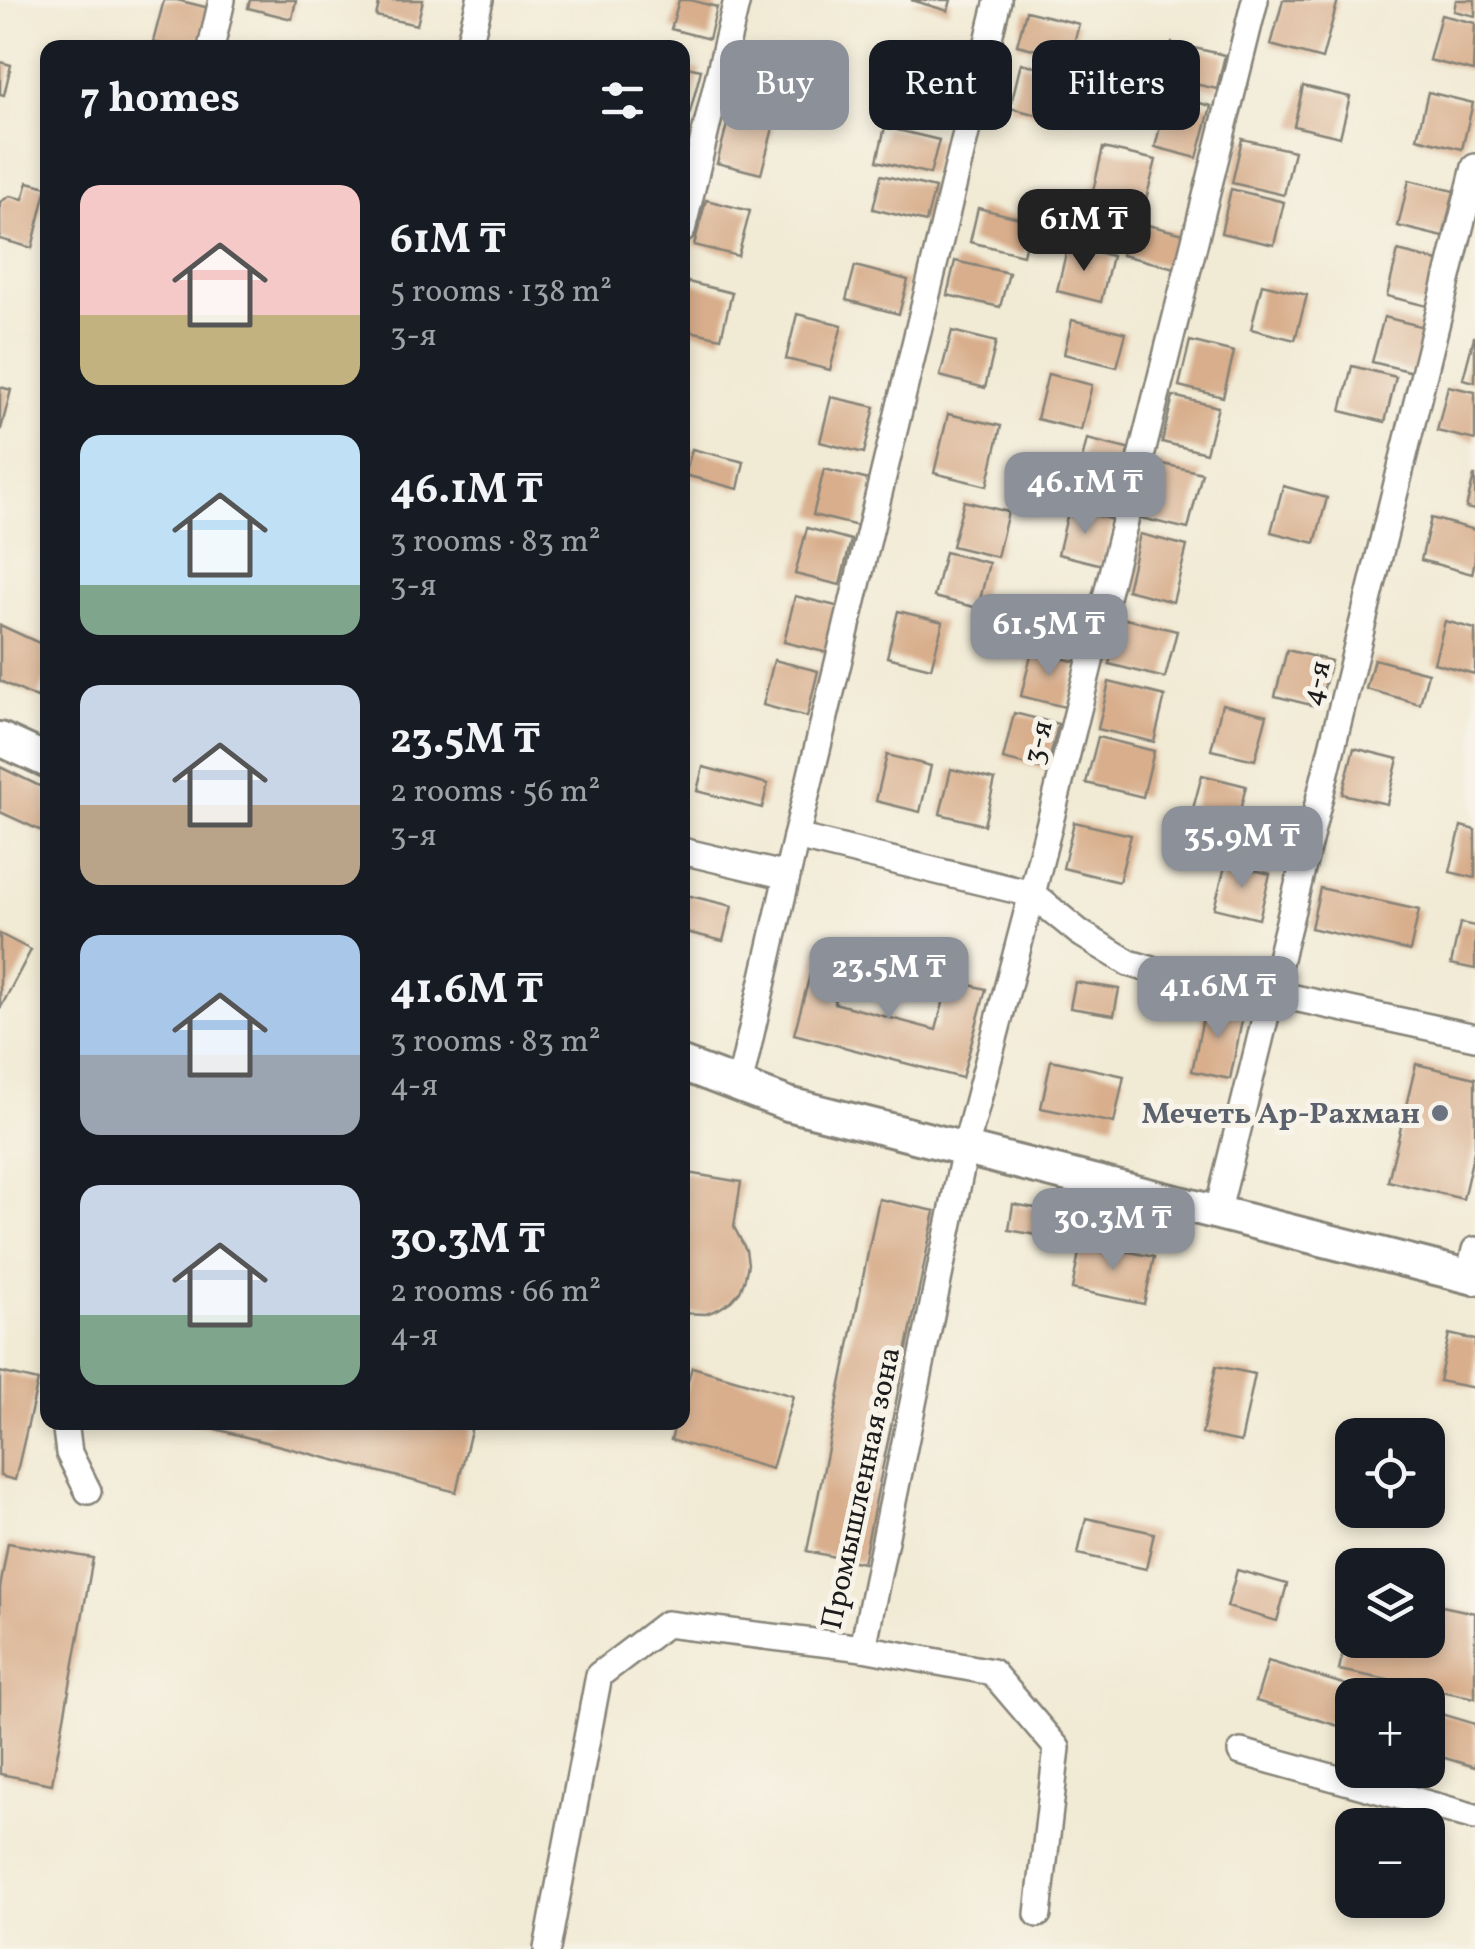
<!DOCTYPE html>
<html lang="en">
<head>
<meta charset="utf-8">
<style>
  :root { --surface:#171b24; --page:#242831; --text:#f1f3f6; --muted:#9ea1a6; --accent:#8c9099 }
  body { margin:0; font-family:Vollkorn,serif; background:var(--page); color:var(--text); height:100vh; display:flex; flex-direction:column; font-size:38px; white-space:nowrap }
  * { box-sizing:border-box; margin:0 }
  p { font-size:32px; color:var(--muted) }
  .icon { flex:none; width:55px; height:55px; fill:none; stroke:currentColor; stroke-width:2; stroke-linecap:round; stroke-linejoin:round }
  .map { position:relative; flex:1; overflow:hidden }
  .panel { position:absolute; left:40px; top:40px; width:650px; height:1390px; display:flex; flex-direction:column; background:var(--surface); border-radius:20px; box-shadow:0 5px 15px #0003 }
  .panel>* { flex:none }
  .hud { position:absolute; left:720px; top:40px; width:605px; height:90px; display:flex; gap:20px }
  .fabs { position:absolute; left:1335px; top:1418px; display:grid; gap:20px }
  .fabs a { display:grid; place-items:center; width:110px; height:110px; border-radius:20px; background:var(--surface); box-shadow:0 5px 15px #0003; font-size:50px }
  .price { position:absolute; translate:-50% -85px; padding:0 22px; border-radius:20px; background:var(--accent); color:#fff; font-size:32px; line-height:65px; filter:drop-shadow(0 2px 5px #0008) }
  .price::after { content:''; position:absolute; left:50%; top:60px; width:30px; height:22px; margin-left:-15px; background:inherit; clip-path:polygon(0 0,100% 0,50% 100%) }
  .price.current { background:#222; color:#fff }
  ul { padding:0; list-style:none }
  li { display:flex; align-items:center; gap:30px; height:250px; padding:0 40px }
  li span { display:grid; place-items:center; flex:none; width:280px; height:200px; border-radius:20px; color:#555 }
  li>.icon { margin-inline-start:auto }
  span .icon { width:120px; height:120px; fill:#fffc; stroke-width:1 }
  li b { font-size:42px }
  h2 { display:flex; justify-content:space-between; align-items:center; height:120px; padding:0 40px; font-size:42px }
  .tag { padding:0 35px; border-radius:20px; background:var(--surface); box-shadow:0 5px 15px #0003; font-size:35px; line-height:90px }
  .tag.current { background:var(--accent); color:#fff }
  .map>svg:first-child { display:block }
  .building { fill:#d8ae8c }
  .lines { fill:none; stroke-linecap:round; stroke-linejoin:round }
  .minor-casing { stroke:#868378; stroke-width:30 }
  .tertiary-casing { stroke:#868378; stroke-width:38 }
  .minor { stroke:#fff; stroke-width:25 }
  .tertiary { stroke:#fff; stroke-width:32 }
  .worship-dot { fill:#6b7280; stroke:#f7f3e8; stroke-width:4 }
  .labels { text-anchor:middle; stroke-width:10; stroke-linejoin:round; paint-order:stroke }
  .street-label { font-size:30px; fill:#1c1c1c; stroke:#f7f3e8 }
  .worship-label { font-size:30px; font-weight:bold; fill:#5b616d; stroke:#f7f3e8; text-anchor:end }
</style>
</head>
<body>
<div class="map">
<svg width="1475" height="1949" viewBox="0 0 1475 1949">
  <rect width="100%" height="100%" fill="#f7f3e8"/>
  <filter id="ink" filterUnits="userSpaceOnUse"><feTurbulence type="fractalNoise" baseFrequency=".01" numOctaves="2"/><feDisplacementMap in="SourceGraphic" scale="20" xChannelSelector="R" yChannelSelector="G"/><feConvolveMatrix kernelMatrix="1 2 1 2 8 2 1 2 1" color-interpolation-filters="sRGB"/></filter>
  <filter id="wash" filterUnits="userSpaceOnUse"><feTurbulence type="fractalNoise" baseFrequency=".0048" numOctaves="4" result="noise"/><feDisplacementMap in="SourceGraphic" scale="40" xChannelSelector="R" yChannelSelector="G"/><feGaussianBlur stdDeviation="2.25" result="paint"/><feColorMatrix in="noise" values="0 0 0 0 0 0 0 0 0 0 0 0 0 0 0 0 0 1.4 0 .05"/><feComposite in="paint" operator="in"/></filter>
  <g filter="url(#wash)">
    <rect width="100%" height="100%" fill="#f1ead4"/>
    <g id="blocks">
      <g class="building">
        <path d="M164,0H177L209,8L199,48H174L153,42Z"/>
        <path d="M250,0H296L292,19L248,8Z"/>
        <path d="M380,0H423L417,25L376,16Z"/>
        <path d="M679,0H690L717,7L709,39L671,29Z"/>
        <path d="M911,0H951L948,11Z"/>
        <path d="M1283,0H1338L1322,59L1271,45Z"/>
        <path d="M1456,0H1475V16L1454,11Z"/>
        <path d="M1026,11L1079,24L1070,58L1017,45Z"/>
        <path d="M1441,15L1475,23L1473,71L1429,60Z"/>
        <path d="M1172,43L1225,55L1217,89L1164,77Z"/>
        <path d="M743,53L787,64L776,109L731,98Z"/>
        <path d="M0,62L11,65L4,95L0,94Z"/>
        <path d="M1021,63L1065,74L1054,119L1010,108Z"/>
        <path d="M682,66L701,70L689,116L682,114Z"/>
        <path d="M1303,86L1350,97L1340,137L1294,126Z"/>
        <path d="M1428,92L1473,103L1462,149L1417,138Z"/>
        <path d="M1168,95L1211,106L1197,158L1155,147Z"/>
        <path d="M729,117L773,128L761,174L717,163Z"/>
        <path d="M885,127L939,140L930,174L877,161Z"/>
        <path d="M1242,139L1294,151L1284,195L1232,183Z"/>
        <path d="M1103,148L1156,160L1145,203L1093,191Z"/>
        <path d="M881,175L935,188L926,222L873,209Z"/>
        <path d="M1409,180L1454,191L1443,237L1398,226Z"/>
        <path d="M28,182L47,187L32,248L0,239V202L10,196L23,199Z"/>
        <path d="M1231,189L1284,202L1274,245L1221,233Z"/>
        <path d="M706,200L750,211L738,256L694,245Z"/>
        <path d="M978,208L1031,221L1023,255L970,242Z"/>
        <path d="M1131,221L1184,234L1175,268L1122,255Z"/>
        <path d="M1068,245L1112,256L1101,302L1057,291Z"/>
        <path d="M1398,251L1442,262L1431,307L1387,296Z"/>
        <path d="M955,261L1009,273L1000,307L947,295Z"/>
        <path d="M855,266L908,280L899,314L846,300Z"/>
        <path d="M688,282L732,293L721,338L682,329V305Z"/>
        <path d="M1262,284L1307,295L1295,340L1251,329Z"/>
        <path d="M797,314L842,325L830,370L786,359Z"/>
        <path d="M1384,317L1428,328L1417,373L1372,362Z"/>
        <path d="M1072,320L1126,333L1117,367L1064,354Z"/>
        <path d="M952,331L996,342L985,388L940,376Z"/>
        <path d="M1474,337H1475V382L1463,379Z"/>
        <path d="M1190,341L1234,352L1223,397L1179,386Z"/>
        <path d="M1352,366L1396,377L1385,422L1341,411Z"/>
        <path d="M1048,374L1092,385L1081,430L1037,419Z"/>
        <path d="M1448,386L1475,392V440L1437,431Z"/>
        <path d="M0,387L11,390L1,429H0Z"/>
        <path d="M1173,396L1218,407L1206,453L1162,442Z"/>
        <path d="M831,397L875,407L864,453L820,442Z"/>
        <path d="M948,414L1001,426L987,486L934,473Z"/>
        <path d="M1087,439L1131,450L1120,495L1076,484Z"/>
        <path d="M692,449L744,462L738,489L685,475Z"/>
        <path d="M1155,462L1202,473L1188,529L1141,518Z"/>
        <path d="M824,469L869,480L858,526L813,515Z"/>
        <path d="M1474,476H1475V510L1466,508Z"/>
        <path d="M1283,486L1327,498L1315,543L1271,532Z"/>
        <path d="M964,501L1008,512L997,557L952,546Z"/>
        <path d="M1069,508L1113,520L1102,565L1058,554Z"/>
        <path d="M1431,518L1475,530V560L1472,574L1421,560Z"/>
        <path d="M807,528L851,540L840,585L795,574Z"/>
        <path d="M1140,534L1187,546L1173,602L1127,590Z"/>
        <path d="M945,552L989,563L978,608L934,597Z"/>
        <path d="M795,596L840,607L828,653L784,642Z"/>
        <path d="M898,611L943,622L931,668L887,657Z"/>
        <path d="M1121,618L1177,631L1165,678L1109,664Z"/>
        <path d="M1445,621L1475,629V674L1434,663Z"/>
        <path d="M0,625L48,647V675L37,698L0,681Z"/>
        <path d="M1287,650L1331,661L1319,707L1275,696Z"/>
        <path d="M1032,651L1077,662L1065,707L1021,696Z"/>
        <path d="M1374,659L1428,673L1420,704L1366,689Z"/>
        <path d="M774,660L818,671L807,717L763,705Z"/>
        <path d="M1109,682L1165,696L1154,742L1098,729Z"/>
        <path d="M1222,704L1267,715L1255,760L1211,750Z"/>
        <path d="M1014,713L1058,724L1047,770L1003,759Z"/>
        <path d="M1098,737L1154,751L1143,797L1086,783Z"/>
        <path d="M1354,748L1398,759L1387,804L1342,794Z"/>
        <path d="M887,755L931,766L920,812L876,801Z"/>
        <path d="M0,767L48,790V834L0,812Z"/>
        <path d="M703,767L768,784L762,808L697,791Z"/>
        <path d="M951,769L995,780L984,825L940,814Z"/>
        <path d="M1202,775L1246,786L1235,831L1190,820Z"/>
        <path d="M1074,822L1131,835L1119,882L1063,868Z"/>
        <path d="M1461,826L1475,830V878L1450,872Z"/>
        <path d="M1226,863L1270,874L1259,919L1214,908Z"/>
        <path d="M1320,888L1419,910L1410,951L1311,928Z"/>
        <path d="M682,894L732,906L723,941L682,931Z"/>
        <path d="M1460,923L1475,926V969L1451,964Z"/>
        <path d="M0,934L31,950L0,1009Z"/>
        <path d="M818,945L847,953L834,1003L936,1030L949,980L986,989L962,1078L794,1034Z"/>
        <path d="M1075,982L1119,989L1114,1015L1070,1008Z"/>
        <path d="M1206,1003L1244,1011L1230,1079L1192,1071Z"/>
        <path d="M1051,1060L1124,1076L1114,1123L1041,1108Z"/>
        <path d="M1416,1064L1475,1078V1147L1463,1199L1388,1181Z"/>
        <path d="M682,1172L741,1182L734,1227L746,1250L748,1264L745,1278L740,1291L731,1301L719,1309L706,1314L682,1313Z"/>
        <path d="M879,1199L935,1211L863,1563L807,1551Z"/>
        <path d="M1013,1204L1057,1212L1053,1238L1009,1230Z"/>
        <path d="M1081,1242L1154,1257L1144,1304L1072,1289Z"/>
        <path d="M1449,1334L1475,1340V1388L1439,1381Z"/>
        <path d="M1216,1366L1255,1374L1241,1442L1202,1434Z"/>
        <path d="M692,1367L793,1396L772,1469L671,1440L676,1422H682V1400Z"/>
        <path d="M0,1372L38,1381L15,1480L0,1476Z"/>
        <path d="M189,1422H473L456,1492Z"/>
        <path d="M1086,1518L1154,1533L1146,1569L1078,1554Z"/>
        <path d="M8,1543L93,1558L52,1784L0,1774V1588Z"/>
        <path d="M1237,1570L1287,1584L1277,1621L1227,1607Z"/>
        <path d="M1428,1603L1475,1613V1698L1339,1670L1351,1613L1352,1640H1428Z"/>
        <path d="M1268,1661L1376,1694V1695H1352V1730L1256,1701Z"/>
        <path d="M1428,1710L1475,1724V1767L1428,1753Z"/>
      </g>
    </g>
  </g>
  <g filter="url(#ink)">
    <use href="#blocks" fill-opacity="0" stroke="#868378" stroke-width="2.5"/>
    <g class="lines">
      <defs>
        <g id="minor">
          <path d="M211,48L222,0"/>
          <path d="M468,48L480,0"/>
          <path d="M682,230L737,0"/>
          <path d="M796,837L1032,894L1080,933L1129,963L1190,981L1271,993L1475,1037"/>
          <path d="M682,851L787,876"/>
          <path d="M739,1086L796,837L998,0"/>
          <path d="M1217,1214L1475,167"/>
          <path d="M1469,1277L1475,1250"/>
          <path d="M65,1422L69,1453L88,1491"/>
          <path d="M863,1648L992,1672L1057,1748L1038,1914"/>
          <path d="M1241,1752L1475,1817"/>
          <path d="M547,1949L599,1675L666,1624L863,1648L965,1149L1032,894L1255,0"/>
        </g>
        <g id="tertiary">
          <path d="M0,739L48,761"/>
          <path d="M682,1064L788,1104L1475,1278"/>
        </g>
      </defs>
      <use href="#minor" class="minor-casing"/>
      <use href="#tertiary" class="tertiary-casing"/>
      <use href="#minor" class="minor"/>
      <use href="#tertiary" class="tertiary"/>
    </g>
  </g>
  <circle class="worship-dot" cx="1440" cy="1113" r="10"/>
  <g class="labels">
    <g class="street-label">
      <text transform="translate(1315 683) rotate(-76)" y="10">4-я</text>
      <text transform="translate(1037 742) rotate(-76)" y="10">3-я</text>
      <text transform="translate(860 1488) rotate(-78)" y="10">Промышленная зона</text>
    </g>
    <g class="worship-label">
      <text x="1420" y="1123">Мечеть Ар-Рахман</text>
    </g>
  </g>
</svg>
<div class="fabs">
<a><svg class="icon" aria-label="locate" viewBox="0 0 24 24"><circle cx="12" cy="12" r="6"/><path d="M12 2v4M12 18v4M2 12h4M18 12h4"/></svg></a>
<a><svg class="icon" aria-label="layers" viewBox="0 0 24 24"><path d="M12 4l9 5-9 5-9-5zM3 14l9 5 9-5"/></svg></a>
<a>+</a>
<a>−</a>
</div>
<b class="price current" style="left:1084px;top:274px">61M ₸</b>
<b class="price" style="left:1085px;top:537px">46.1M ₸</b>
<b class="price" style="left:1049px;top:679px">61.5M ₸</b>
<b class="price" style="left:1242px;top:891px">35.9M ₸</b>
<b class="price" style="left:889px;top:1022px">23.5M ₸</b>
<b class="price" style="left:1218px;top:1041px">41.6M ₸</b>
<b class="price" style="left:1113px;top:1273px">30.3M ₸</b>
<div class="hud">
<a class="tag current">Buy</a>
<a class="tag">Rent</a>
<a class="tag">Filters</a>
</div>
<section class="panel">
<h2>7 homes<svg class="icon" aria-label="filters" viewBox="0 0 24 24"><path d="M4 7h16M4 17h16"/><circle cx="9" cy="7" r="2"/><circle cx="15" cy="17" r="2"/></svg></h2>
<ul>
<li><span style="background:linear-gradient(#f6c9c9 65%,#c2b280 0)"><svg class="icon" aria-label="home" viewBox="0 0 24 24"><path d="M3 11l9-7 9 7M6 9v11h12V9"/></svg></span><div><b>61M ₸</b><p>5 rooms · 138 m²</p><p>3-я</p></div></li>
<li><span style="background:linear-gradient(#bfe0f5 75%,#7fa58c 0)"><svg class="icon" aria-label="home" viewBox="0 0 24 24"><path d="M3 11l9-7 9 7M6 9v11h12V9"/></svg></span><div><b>46.1M ₸</b><p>3 rooms · 83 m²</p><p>3-я</p></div></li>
<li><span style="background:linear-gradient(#c9d6e8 60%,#b9a48a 0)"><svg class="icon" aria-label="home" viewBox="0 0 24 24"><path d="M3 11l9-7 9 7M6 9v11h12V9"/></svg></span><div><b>23.5M ₸</b><p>2 rooms · 56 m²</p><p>3-я</p></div></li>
<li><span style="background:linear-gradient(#a9c7e8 60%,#9aa5b1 0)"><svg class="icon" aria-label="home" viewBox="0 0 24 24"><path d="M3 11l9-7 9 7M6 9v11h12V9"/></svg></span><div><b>41.6M ₸</b><p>3 rooms · 83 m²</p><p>4-я</p></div></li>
<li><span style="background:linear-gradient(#c9d6e8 65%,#7fa58c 0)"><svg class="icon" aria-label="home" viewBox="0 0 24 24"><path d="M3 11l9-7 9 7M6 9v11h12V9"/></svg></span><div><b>30.3M ₸</b><p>2 rooms · 66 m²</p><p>4-я</p></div></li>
</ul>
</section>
</div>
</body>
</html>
